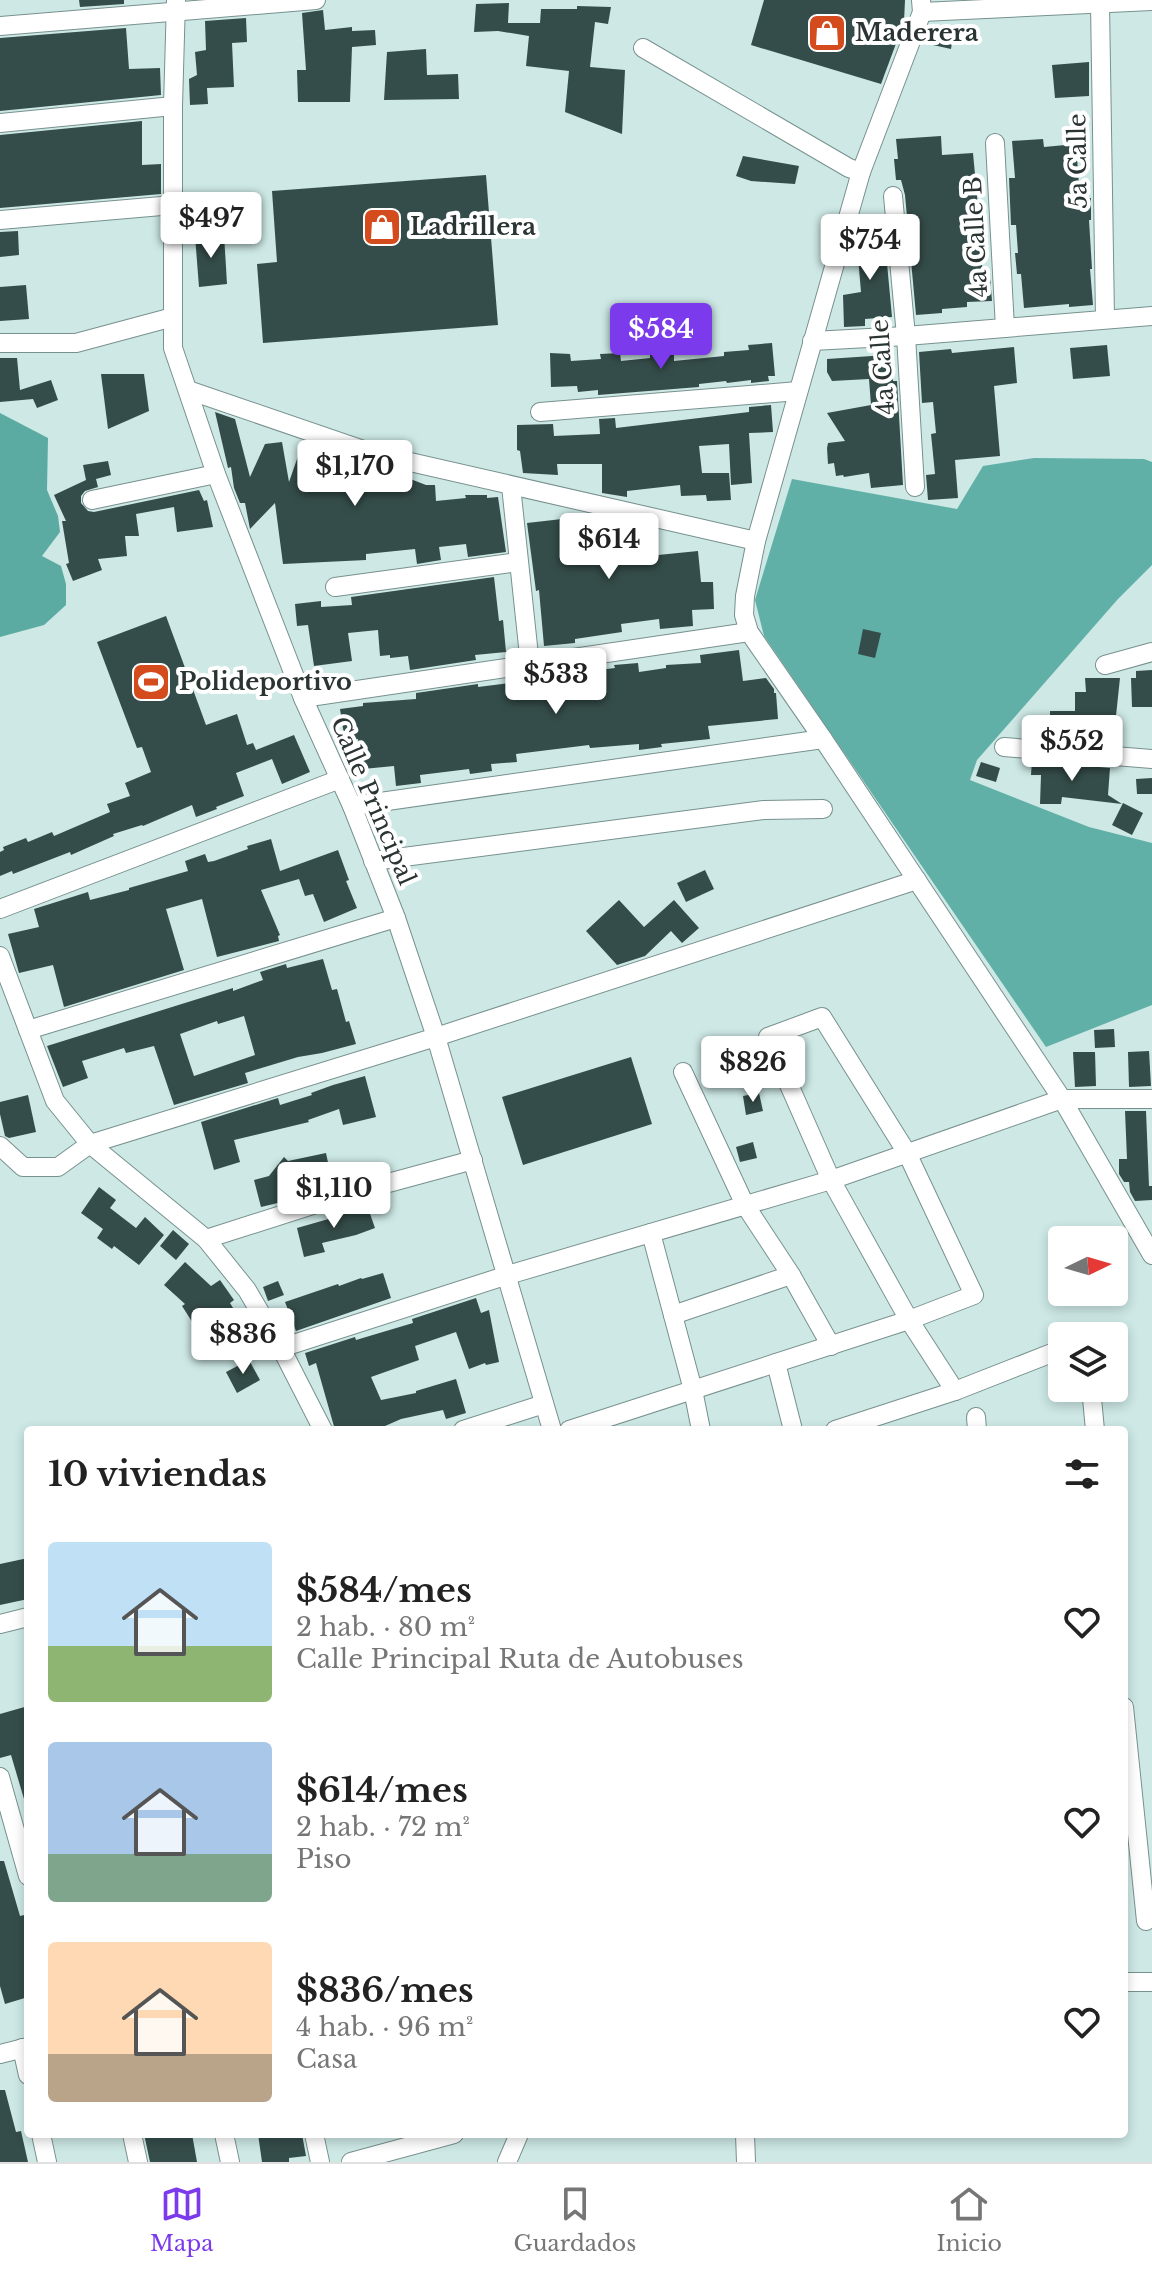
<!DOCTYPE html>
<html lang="es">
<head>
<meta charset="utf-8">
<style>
  :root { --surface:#fff; --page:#f6f6f6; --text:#222; --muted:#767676; --line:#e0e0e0; --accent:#7c3aed }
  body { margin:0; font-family:"Libre Baskerville",serif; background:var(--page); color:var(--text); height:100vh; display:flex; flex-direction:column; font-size:30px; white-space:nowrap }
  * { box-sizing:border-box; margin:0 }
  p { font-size:26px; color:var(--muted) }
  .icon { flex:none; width:44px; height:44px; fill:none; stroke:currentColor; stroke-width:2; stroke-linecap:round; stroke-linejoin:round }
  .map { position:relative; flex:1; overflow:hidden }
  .side { position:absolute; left:24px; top:1426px; width:1104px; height:712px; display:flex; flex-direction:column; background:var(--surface); border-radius:8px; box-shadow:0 4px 12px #0003 }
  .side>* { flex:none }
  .needle { width:52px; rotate:85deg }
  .tools { position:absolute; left:1048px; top:1226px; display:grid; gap:16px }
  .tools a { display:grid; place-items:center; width:80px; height:80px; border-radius:8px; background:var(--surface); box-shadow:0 4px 12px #0003; font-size:40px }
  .price { position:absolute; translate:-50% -68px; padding:0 18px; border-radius:8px; background:#fff; color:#222; font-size:26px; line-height:52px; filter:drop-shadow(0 2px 4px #0008) }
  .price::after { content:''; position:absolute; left:50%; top:48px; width:24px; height:18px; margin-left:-12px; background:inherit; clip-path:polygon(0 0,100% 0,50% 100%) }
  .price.active { background:var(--accent); color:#fff }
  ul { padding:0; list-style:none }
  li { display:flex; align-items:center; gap:24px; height:200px; padding:0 24px }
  li span { display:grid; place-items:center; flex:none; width:224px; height:160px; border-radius:8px; color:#555 }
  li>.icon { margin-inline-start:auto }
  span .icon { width:96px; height:96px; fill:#fffc; stroke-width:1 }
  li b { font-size:34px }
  h2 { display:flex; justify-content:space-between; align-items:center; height:96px; padding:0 24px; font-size:34px }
  .menu { display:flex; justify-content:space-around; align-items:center; height:112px; border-top:2px solid var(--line); background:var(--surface); font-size:22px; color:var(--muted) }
  .menu a { display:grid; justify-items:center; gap:4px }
  .menu .active { color:var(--accent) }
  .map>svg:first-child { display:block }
  .forest { fill:#61b0a8 }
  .water { fill:#5baba3 }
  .building { fill:#354d4a; fill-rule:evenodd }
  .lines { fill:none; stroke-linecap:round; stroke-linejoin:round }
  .minor-casing { stroke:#77918e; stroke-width:20 }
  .minor { stroke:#fff; stroke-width:18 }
  .labels { text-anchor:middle; stroke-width:8; stroke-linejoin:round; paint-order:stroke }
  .poi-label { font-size:24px; font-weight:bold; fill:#2a3433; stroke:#fff; text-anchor:start }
  .street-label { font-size:24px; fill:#2a3433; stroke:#fff }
</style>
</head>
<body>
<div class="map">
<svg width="1152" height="2162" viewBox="0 0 1152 2162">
  <rect width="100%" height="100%" fill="#cde8e5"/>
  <path class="forest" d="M1034,458L1144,459L1152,462V565L1118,599L977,760L970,780L1089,827L1152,843V1005L1046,1047L764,636L755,600L792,479L957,509L983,466Z"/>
  <path class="water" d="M0,413L48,438L47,490L58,516L60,532L42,556L61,566L66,584V605L44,625L0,637Z"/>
  <g class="building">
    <path d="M79,0H124V4L80,7Z"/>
    <path d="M764,0H905L904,22L881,84L751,45Z"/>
    <path d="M509,3L508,23H540L541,9H577V6L611,7L608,24L595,22L590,67L625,70L622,134L565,112L569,71L526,66L529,36L498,31L474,32L476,4Z"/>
    <path d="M323,10L325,30L352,27V31L375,30L376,45L352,47L350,102H298L297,70H306L302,13Z"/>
    <path d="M246,18L247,42L232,43L234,87L207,88L208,104L190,105L189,79L197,75L195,52L206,50L205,21Z"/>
    <path d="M126,28L129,69L160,68L161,95L0,111V38Z"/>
    <path d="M936,32L953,35L951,49L933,45Z"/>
    <path d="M426,49L427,75L458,74L459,99L384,100L387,52Z"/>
    <path d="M1089,62V96L1055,98L1052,65Z"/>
    <path d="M142,121V165L161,164V194L0,208V135Z"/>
    <path d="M941,136L942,155L973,153L980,228L983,227L984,249L981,250L983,277L990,276L992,301L967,302V307L942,309V313L916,315L905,195L901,180H896L894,159H898L896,139Z"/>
    <path d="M1043,139L1044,147L1076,144L1080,199L1091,198V220H1089L1092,269H1090L1093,305L1069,307V304L1024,308L1021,274H1017L1015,253H1018L1016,225H1011L1009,178H1015L1012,141Z"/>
    <path d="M743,156L799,166L795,184L751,181L736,176Z"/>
    <path d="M486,175L498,325L263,343L257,264L277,262L272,191Z"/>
    <path d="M18,231L19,255L0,257V232Z"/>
    <path d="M884,231L892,317L865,319V326L844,327L843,295L861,292L856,233Z"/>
    <path d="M224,234L227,284L199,287L195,236Z"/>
    <path d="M26,285L29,319L0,321V287Z"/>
    <path d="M772,343L775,376H768L769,381L751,383V380L727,383L726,381L699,384V387L598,395V390L578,392L577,386L551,387L550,353L570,354L571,361L601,359L600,354L620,353L621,361L650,358V355L674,353V361L724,356V352L749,350L748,345Z"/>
    <path d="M1107,345L1110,376L1073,379L1070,348Z"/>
    <path d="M1014,347L1017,383L994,386L1000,456L955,460L958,498L928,500L926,475L935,474L931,434L936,433L933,402L922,403L919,352L951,349L952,353Z"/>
    <path d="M887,355L888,366L892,365L893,381H897L903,485L871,488L869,473L844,477L843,475L836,476L834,463L828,464L827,448L828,443L845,441L827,413L871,405L869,379L832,381L827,372V359Z"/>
    <path d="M0,358H17L20,390L51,380L58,400L37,408L33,399L0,402Z"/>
    <path d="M101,374H144L149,411L108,429Z"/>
    <path d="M771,405L773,432L749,433L752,483L731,485L729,444L699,446L702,473H729L731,500L707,501L706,495L681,496L680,485L627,491V497L602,493V464H557L558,475L523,473L520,451L517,450V425L553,424L554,436L600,434L599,419L615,418L616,428L749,412V407Z"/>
    <path d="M215,412L235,419L250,477L265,444L282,442L289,482L303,442L331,452L333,474L381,472V477L400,475L426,485H435L436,501L466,498L465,495H487V498L498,497L506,552L468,557L466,544L439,547L441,560L417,564L415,549L366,554V560L283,564L275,503L250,529L245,503H240L234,488L231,467L228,468Z"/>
    <path d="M108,461L111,475L96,479L98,487L85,491L81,496V503L88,511L94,512L199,490L204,501L207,500L213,527L177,532L174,507L136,514L139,536H125L127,556L98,559L102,570L73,581L66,564L69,563L62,521H66L54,495L86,480L83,465Z"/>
    <path d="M562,519V521L578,519L579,522L604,519L605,528L630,526L632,550L658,548V555L698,551L701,582H713L714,609L692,610L693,626L660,629L659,619L621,624L622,632L575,639V643L544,646L539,590L536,591L527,523Z"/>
    <path d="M494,577L499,621L503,620L506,652L475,655L476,660L410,670L408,656L390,658V655L380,656L378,630L348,633L352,661L314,666L308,625L297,626L295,604L321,601V607L352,605L351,597Z"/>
    <path d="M166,616L206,725L237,714L247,745L253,743L256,750L294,735L310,772L282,784L272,759L236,773L244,796L216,807L217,809L196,817L192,805L143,826L142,825L113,834L114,836L71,855L70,852L13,874L12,871L0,876V852L4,850L3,847L26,838L28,842L52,832L54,836L110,812L107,804L130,796L125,783L151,772L142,747L137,748L97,642Z"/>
    <path d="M863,629L881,633L875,658L858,654Z"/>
    <path d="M739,650L743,681L766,678L774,689V693H776L778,719L708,726L710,739L661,744L662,747L639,750V744L590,748L589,745L516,754L517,762L491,764L492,771L470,774L469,769L420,775L421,783L396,786L394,766L363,769L358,739L345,741L340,709L363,706V703L416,699V693L478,684V687L510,683V681L615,668L614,665L638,663L639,672L666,668V665L701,663L700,655Z"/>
    <path d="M1152,670V707H1132L1131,678H1136V671Z"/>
    <path d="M1085,678H1120L1113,744L1050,739V711H1075V692H1086Z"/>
    <path d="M1032,761L1110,768L1108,795L1122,804L1062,797L1061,804H1040L1041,775H1031Z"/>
    <path d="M981,762L1000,768L996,782L976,776Z"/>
    <path d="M1152,778V794H1137L1136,779Z"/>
    <path d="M1123,803L1143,813L1132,835L1112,825Z"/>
    <path d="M271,839L280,871L338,850L349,880L346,881L357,908L324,922L313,894L305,896L299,879L261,890L280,935L278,936L279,941L217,957L202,899L166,909L184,970L64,1007L53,965L19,973L8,934L39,927L34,909L88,892L90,900L129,890V888L188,871L185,861L205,854L208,862L214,861L248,849L247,846Z"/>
    <path d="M705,870L714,889L686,902L677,883Z"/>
    <path d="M619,900L644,927L674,900L699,928L682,943L671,931L645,956L617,965L586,931Z"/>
    <path d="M323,959L332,990L337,989L346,1022L349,1021L356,1044L322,1053L298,1057L245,1073L248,1083L174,1105L154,1046L126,1053L124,1048L82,1061L88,1078L63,1087L47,1046L233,988V991L263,980L260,972L286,964L287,968ZM244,1016L255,1055L194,1076L180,1034L217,1021L218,1024Z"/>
    <path d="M1114,1029L1115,1047L1095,1048L1094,1030Z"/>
    <path d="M1149,1051L1151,1086L1129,1087L1128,1052Z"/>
    <path d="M1073,1052H1095L1096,1086L1075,1087Z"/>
    <path d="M631,1057L652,1124L523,1165L502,1097Z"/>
    <path d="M365,1076L376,1117L343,1125L339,1109L308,1120L309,1122L234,1140L240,1162L214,1170L201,1122L278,1098L280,1105L312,1095L311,1093L333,1085Z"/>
    <path d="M759,1093L763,1111L746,1115L743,1096Z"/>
    <path d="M28,1095L36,1132L9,1138L5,1136L0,1114V1102Z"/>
    <path d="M1125,1111H1146L1149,1186H1152V1200L1135,1201L1130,1192L1129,1182H1124L1119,1174V1159H1127Z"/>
    <path d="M753,1142L757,1158L740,1162L736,1147Z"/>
    <path d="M326,1153L333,1186L308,1194V1192L281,1199L282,1202L261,1207L254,1180L269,1176L284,1157L288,1161Z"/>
    <path d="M99,1187L116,1200L110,1208L136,1228L145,1217L164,1235L139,1265L114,1246L112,1249L97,1238L103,1229L81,1213Z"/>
    <path d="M367,1205L375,1228L356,1235L322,1243L325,1252L304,1257L297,1228L339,1216Z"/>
    <path d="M173,1230L189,1244L176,1260L160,1246Z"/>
    <path d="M185,1262L211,1286L220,1280L234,1300L230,1303L246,1329L239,1334L243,1340L229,1348L223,1340L209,1348L182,1306L185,1304L164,1285Z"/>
    <path d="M383,1273L391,1298L296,1331L285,1302L338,1284L339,1286L361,1278L362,1279Z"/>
    <path d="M278,1281L284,1295L268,1301L263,1287Z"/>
    <path d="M476,1298L481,1313L489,1310L499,1362L486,1365L485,1363L469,1369L456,1332L415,1346L419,1360L371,1377L381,1400L416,1393V1391L456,1379L466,1413L446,1419L443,1410L401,1419L376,1430H335L316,1363L309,1366L305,1353L355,1337L356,1340L413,1323L412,1319Z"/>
    <path d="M249,1360L260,1380L237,1393L226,1372Z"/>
    <path d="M28,1558V1599L0,1605V1564Z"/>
    <path d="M28,1706V1798L24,1799L11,1755L0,1758V1714Z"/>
    <path d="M0,1861H4L20,1916L24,1915L28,1928V1997L5,2004L0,1986Z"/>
    <path d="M0,2090H5L16,2132L21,2131L28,2162H0Z"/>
    <path d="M144,2134H192L197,2162H150Z"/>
    <path d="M258,2134H302L306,2156L289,2158V2162H262Z"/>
  </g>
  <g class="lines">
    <defs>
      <g id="minor">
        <path d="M176,0L173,106V348L216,474L303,698L352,806L396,918L436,1037L552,1430"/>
        <path d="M921,0L922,12L861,172L756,541L745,596L744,615L749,632L823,739L1062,1099L1152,1255"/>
        <path d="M1100,4L1105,318"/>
        <path d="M922,12L1152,1"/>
        <path d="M0,26L316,0"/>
        <path d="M643,48L849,168L861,172"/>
        <path d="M0,123L173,106"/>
        <path d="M995,143L1005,328"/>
        <path d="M893,196L906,336L915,487"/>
        <path d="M0,220L173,205"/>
        <path d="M812,341L906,336L1152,316"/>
        <path d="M0,343H76L173,317"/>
        <path d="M188,390L375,454L756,541"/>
        <path d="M540,412L798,391"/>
        <path d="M511,486L530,665"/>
        <path d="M92,500L216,474"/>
        <path d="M335,587L518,562"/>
        <path d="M1105,665L1152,652"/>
        <path d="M303,698L749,632"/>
        <path d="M1004,747L1152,759"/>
        <path d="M352,806L823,739"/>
        <path d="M373,861L764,810L823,809"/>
        <path d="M0,909L340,779"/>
        <path d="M0,956L55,1101L90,1144L206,1239L247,1290L281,1348L323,1430"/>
        <path d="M28,1030L396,918"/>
        <path d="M683,1072L745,1205L791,1275L831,1346"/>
        <path d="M0,1146L23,1167H58L90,1144L436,1037L917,880"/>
        <path d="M651,1233L693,1390L701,1430"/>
        <path d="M206,1239L344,1195L473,1160"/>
        <path d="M673,1315L791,1275"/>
        <path d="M281,1348L508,1275L831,1180L1062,1099H1152"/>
        <path d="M776,1363L793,1430"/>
        <path d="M1091,1388L1095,1430"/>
        <path d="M976,1417L977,1430"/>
        <path d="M463,1430L544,1404"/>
        <path d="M569,1430L909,1320L974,1295L907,1153L822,1017L768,1037L831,1180L909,1320L955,1391"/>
        <path d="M835,1430L955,1391L1062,1349"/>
        <path d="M0,1624L28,1617"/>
        <path d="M1124,1707L1146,1921"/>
        <path d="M0,1777L28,1876"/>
        <path d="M1124,1982H1152"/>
        <path d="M22,2048L28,2075"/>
        <path d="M0,2054L28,2047"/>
        <path d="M41,2134L47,2162"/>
        <path d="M132,2134L138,2162"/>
        <path d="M224,2134L230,2162"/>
        <path d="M314,2134L320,2162"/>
        <path d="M745,2134L746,2162"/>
        <path d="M351,2162L454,2134"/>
        <path d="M507,2162L519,2134"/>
      </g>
    </defs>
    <use href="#minor" class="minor-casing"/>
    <use href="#minor" class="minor"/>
  </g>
  <defs>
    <symbol id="shop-square" viewBox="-11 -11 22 22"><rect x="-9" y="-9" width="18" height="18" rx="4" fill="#d44c1e" stroke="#fff"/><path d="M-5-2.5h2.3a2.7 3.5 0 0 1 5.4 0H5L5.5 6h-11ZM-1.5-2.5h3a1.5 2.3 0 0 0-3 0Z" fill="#fff"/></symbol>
    <symbol id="stadium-square" viewBox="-11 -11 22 22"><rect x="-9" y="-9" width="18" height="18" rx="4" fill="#d44c1e" stroke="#fff"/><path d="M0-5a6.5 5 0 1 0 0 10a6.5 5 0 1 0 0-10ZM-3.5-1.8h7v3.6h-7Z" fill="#fff"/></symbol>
  </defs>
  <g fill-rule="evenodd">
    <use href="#shop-square" x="805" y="11" width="44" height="44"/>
    <use href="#shop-square" x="360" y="205" width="44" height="44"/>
    <use href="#stadium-square" x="129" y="660" width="44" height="44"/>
  </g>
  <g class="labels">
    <g class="poi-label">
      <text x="855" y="41">Maderera</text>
      <text x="410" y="235">Ladrillera</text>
      <text x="179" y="690">Polideportivo</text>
    </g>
    <g class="street-label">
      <text transform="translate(1078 161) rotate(-91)" y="8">5a Calle</text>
      <text transform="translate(976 237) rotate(-93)" y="8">4a Calle B</text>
      <text transform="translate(883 367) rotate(-94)" y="8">4a Calle</text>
      <text transform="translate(373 801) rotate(67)" y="8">Calle Principal</text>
    </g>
  </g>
</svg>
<div class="tools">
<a><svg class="needle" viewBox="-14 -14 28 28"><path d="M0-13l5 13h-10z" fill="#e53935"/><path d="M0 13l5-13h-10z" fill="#767676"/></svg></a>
<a><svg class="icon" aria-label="layers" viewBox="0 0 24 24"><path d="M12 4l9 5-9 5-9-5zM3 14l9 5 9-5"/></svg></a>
</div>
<b class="price" style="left:211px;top:260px">$497</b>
<b class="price" style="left:870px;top:282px">$754</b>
<b class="price active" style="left:661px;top:371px">$584</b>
<b class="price" style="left:355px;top:508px">$1,170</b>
<b class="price" style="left:609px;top:581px">$614</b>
<b class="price" style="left:556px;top:716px">$533</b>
<b class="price" style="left:1072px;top:783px">$552</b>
<b class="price" style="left:753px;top:1104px">$826</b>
<b class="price" style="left:334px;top:1230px">$1,110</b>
<b class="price" style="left:243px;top:1376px">$836</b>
<section class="side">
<h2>10 viviendas<svg class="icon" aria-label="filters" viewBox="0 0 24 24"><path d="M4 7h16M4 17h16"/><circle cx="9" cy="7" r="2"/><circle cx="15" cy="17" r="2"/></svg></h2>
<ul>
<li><span style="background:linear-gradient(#bfe0f5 65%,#8fb573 0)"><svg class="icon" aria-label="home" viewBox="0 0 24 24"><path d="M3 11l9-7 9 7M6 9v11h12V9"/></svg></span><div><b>$584/mes</b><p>2 hab. · 80 m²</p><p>Calle Principal Ruta de Autobuses</p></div><svg class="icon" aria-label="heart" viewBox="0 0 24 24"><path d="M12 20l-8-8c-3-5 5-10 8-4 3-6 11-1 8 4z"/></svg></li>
<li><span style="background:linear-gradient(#a9c7e8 70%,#7fa58c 0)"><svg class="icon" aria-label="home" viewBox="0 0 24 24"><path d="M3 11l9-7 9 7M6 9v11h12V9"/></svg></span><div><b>$614/mes</b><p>2 hab. · 72 m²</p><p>Piso</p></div><svg class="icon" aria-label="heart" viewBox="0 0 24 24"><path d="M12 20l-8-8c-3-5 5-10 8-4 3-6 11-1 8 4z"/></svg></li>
<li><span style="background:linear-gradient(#ffd9b3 70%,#b9a48a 0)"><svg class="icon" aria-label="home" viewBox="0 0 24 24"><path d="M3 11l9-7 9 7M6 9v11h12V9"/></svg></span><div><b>$836/mes</b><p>4 hab. · 96 m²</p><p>Casa</p></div><svg class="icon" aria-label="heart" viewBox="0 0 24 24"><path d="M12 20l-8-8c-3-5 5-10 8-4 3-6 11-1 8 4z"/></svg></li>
</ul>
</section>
</div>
<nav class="menu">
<a class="active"><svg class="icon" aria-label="map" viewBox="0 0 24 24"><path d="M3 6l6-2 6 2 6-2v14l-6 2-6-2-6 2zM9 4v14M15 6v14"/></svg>Mapa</a>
<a><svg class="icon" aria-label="saved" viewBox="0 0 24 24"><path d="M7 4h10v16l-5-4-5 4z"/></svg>Guardados</a>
<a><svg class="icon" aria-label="home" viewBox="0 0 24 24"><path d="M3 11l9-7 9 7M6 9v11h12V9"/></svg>Inicio</a>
</nav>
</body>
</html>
